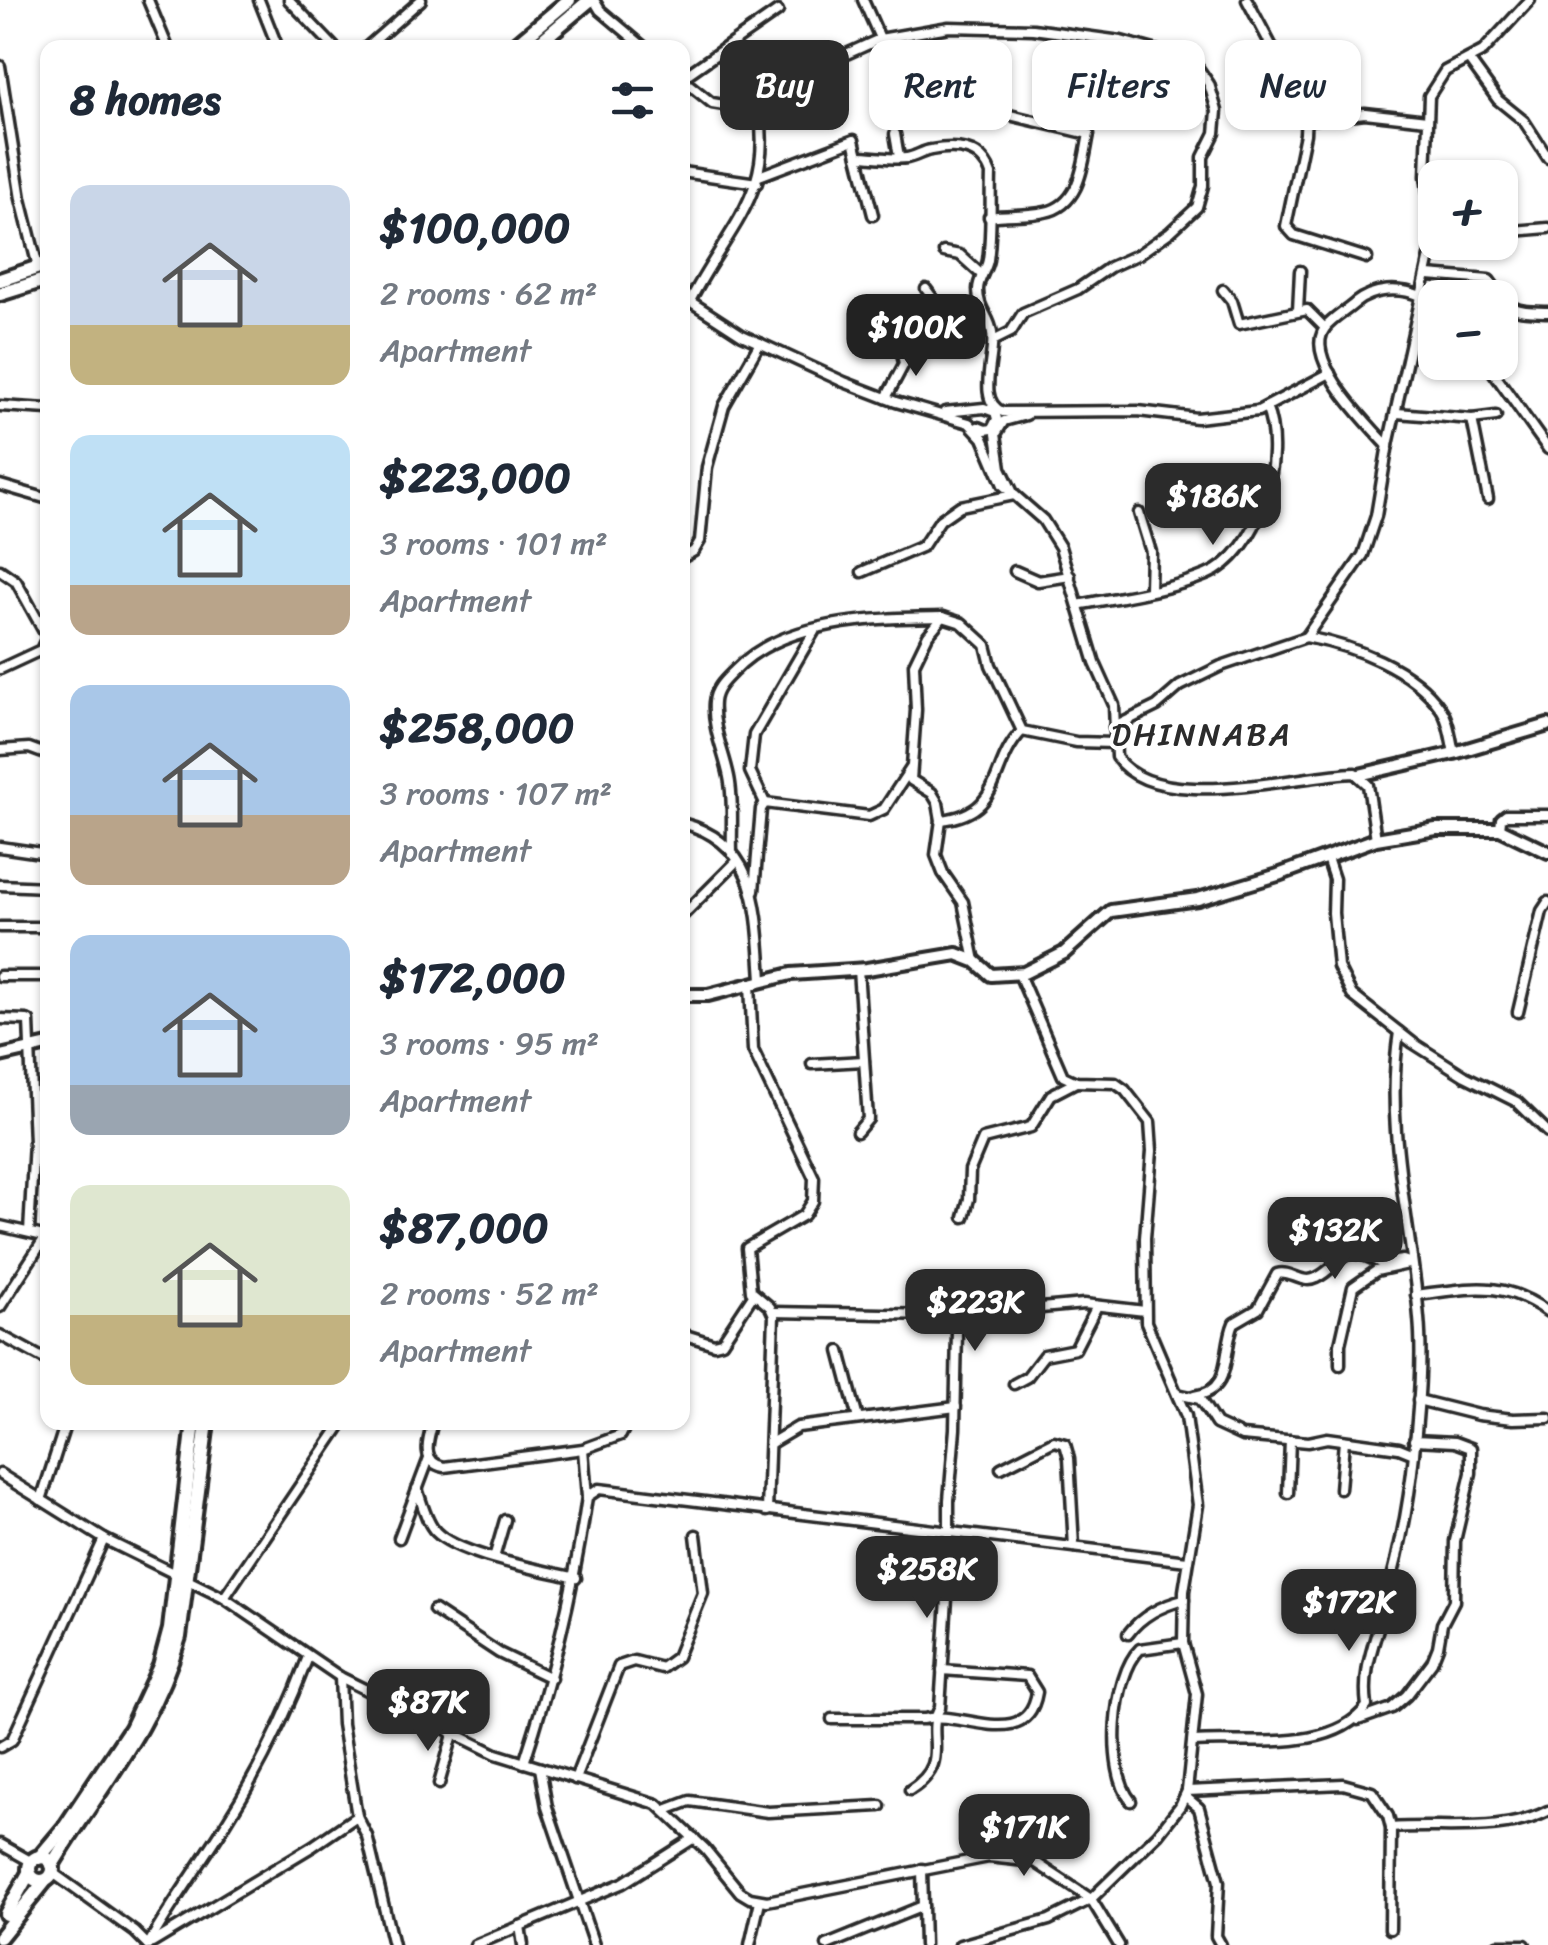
<!DOCTYPE html>
<html lang="en">
<head>
<meta charset="utf-8">
<style>
  :root { --surface:#fff; --page:#f6f6f7; --text:#1f2937; --muted:#747a83; --accent:#2b2b2b }
  body { margin:0; font-family:Sriracha,sans-serif; background:var(--page); color:var(--text); height:100vh; display:flex; flex-direction:column; font-size:38px; white-space:nowrap }
  * { box-sizing:border-box; margin:0 }
  p { font-size:32px; color:var(--muted) }
  .icon { flex:none; width:55px; height:55px; fill:none; stroke:currentColor; stroke-width:2; stroke-linecap:round; stroke-linejoin:round }
  .map { position:relative; flex:1; overflow:hidden }
  .panel { position:absolute; left:40px; top:40px; width:650px; height:1390px; display:flex; flex-direction:column; background:var(--surface); border-radius:20px; box-shadow:0 2px 8px #0004 }
  .panel>* { flex:none }
  .guide { position:absolute; left:720px; top:40px; width:678px; height:90px; display:flex; gap:20px }
  .controls { position:absolute; left:1418px; top:160px; display:grid; gap:20px }
  .controls a { display:grid; place-items:center; width:100px; height:100px; border-radius:20px; background:var(--surface); box-shadow:0 2px 8px #0004; font-size:50px }
  .price { position:absolute; translate:-50% -85px; padding:0 22px; border-radius:20px; background:var(--accent); color:#fff; font-size:32px; line-height:65px; filter:drop-shadow(0 2px 5px #0008) }
  .price::after { content:''; position:absolute; left:50%; top:60px; width:30px; height:22px; margin-left:-15px; background:inherit; clip-path:polygon(0 0,100% 0,50% 100%) }
  .price.selected { background:#222; color:#fff }
  ul { padding:0; list-style:none }
  li { display:flex; align-items:center; gap:30px; height:250px; padding:0 30px }
  li span { display:grid; place-items:center; flex:none; width:280px; height:200px; border-radius:20px; color:#555 }
  li>.icon { margin-inline-start:auto }
  span .icon { width:120px; height:120px; fill:#fffc; stroke-width:1 }
  li b { font-size:42px }
  h2 { display:flex; justify-content:space-between; align-items:center; height:120px; padding:0 30px; font-size:42px }
  .pill { padding:0 35px; border-radius:20px; background:var(--surface); box-shadow:0 2px 8px #0004; font-size:35px; line-height:90px }
  .pill.selected { background:var(--accent); color:#fff }
  .map>svg:first-child { display:block }
  .lines { fill:none; stroke-linecap:round; stroke-linejoin:round }
  .minor-casing { stroke:#2b2b2b; stroke-width:15 }
  .tertiary-casing { stroke:#2b2b2b; stroke-width:18 }
  .primary-casing { stroke:#2b2b2b; stroke-width:20 }
  .minor { stroke:#fff; stroke-width:8 }
  .tertiary { stroke:#fff; stroke-width:10 }
  .primary { stroke:#fff; stroke-width:12 }
  .labels { text-anchor:middle; stroke-width:8; stroke-linejoin:round; paint-order:stroke }
  .quarter-label { font-size:32px; letter-spacing:2.5px; fill:#2b2b2b; stroke:#fff }
</style>
</head>
<body>
<div class="map">
<svg width="1548" height="1945" viewBox="0 0 1548 1945">
  <rect width="100%" height="100%" fill="#fff"/>
  <filter id="ink" filterUnits="userSpaceOnUse"><feTurbulence type="fractalNoise" baseFrequency=".01" numOctaves="2"/><feDisplacementMap in="SourceGraphic" scale="20" xChannelSelector="R" yChannelSelector="G"/><feConvolveMatrix kernelMatrix="1 2 1 2 8 2 1 2 1" color-interpolation-filters="sRGB"/></filter>
  <g filter="url(#ink)">
    <g class="lines">
      <defs>
        <g id="minor">
          <path d="M148,0L168,48"/>
          <path d="M259,0L278,48"/>
          <path d="M289,0L335,48"/>
          <path d="M594,0L600,10L645,48"/>
          <path d="M863,0L899,81L909,91L1089,134C1083,163 1081,205 1045,212C1027,216 1008,214 989,217"/>
          <path d="M1247,0L1306,111L1305,134L1286,226L1294,235L1367,258"/>
          <path d="M366,48L421,0"/>
          <path d="M1469,60L1498,100L1524,121L1548,158"/>
          <path d="M0,66L21,199L38,267"/>
          <path d="M682,78L778,11"/>
          <path d="M682,79L712,103L730,106L880,39L949,27L1033,29L1121,41L1165,53L1198,68L1209,84L1217,111L1215,133L1203,157V186L1197,207L1170,232L1139,254L1110,267L1078,289L1023,313L1011,332L993,341"/>
          <path d="M1307,120L1365,113L1427,120"/>
          <path d="M895,134L899,157"/>
          <path d="M858,156C873,156 892,160 907,158C915,157 923,151 931,150C957,145 982,147 991,174C990,202 992,232 988,260C986,271 978,279 978,290C978,310 990,316 992,333C996,356 975,402 1003,412L1138,411L1197,418L1258,411L1330,373"/>
          <path d="M682,172L757,183"/>
          <path d="M759,176L854,140L873,215"/>
          <path d="M1500,232L1548,228"/>
          <path d="M944,252L960,255L982,275"/>
          <path d="M1428,275L1489,280C1512,312 1512,311 1548,312"/>
          <path d="M926,289L945,315L981,312"/>
          <path d="M1223,290L1232,301L1239,324L1307,310L1325,328"/>
          <path d="M682,296L742,335L844,382L896,402L969,423L983,438L1003,485L1043,520L1060,547L1095,663L1114,705L1116,757C1157,815 1293,775 1355,773L1368,785L1376,839"/>
          <path d="M690,301C729,225 779,190 756,96"/>
          <path d="M1298,311L1300,271"/>
          <path d="M1490,362L1493,372L1548,449"/>
          <path d="M886,398L904,364L902,353"/>
          <path d="M0,406L48,409"/>
          <path d="M945,412L984,408L995,412L997,419L992,429L985,430L978,427"/>
          <path d="M1397,413L1472,419L1496,416"/>
          <path d="M1472,419L1488,499"/>
          <path d="M1388,446C1369,425 1302,359 1325,328C1332,319 1346,311 1355,303C1374,288 1399,287 1421,296"/>
          <path d="M0,485L48,499"/>
          <path d="M1139,513L1151,552L1150,589"/>
          <path d="M682,558L694,551L700,541L707,467L724,406L760,343"/>
          <path d="M0,570L16,581L47,637L41,650L0,669"/>
          <path d="M1015,571L1038,581L1070,576"/>
          <path d="M862,572L923,546L940,520L960,506L1014,495L1001,468L996,434L1004,421L1026,415"/>
          <path d="M1078,605C1119,597 1167,591 1206,575C1260,554 1287,457 1266,407"/>
          <path d="M1306,637C1353,646 1412,667 1441,709C1449,720 1451,740 1454,753"/>
          <path d="M1114,727L1157,706L1180,686L1221,666L1306,637L1363,555L1376,516L1387,450L1434,238L1426,176L1429,96L1445,71L1483,51L1530,0"/>
          <path d="M0,750L29,748L48,755"/>
          <path d="M765,803L750,771L754,735L815,630"/>
          <path d="M941,820C1005,813 988,766 1022,731"/>
          <path d="M682,823C760,843 757,913 762,979"/>
          <path d="M1500,829L1501,819L1506,815H1548"/>
          <path d="M0,847L48,854"/>
          <path d="M732,853C731,829 734,801 729,777C724,752 712,728 714,702C715,689 725,680 734,671C783,619 876,618 943,617"/>
          <path d="M1327,858L1334,879L1333,913L1338,967L1352,995L1413,1043L1465,1076L1517,1102L1548,1132"/>
          <path d="M0,885L48,887"/>
          <path d="M754,891L761,809L765,803L869,816L884,809L911,768"/>
          <path d="M682,916L737,861"/>
          <path d="M0,927H48"/>
          <path d="M975,961L963,902L943,873L936,855L941,820L938,803L932,793L911,780L916,710L914,664L928,635L943,617L962,623L986,645L991,665L1022,731L1076,742L1114,743"/>
          <path d="M0,976H48"/>
          <path d="M750,983L753,1050L814,1178L813,1201L804,1215L747,1248L751,1291L770,1307L774,1316L767,1511"/>
          <path d="M1518,1012L1542,911L1548,902"/>
          <path d="M0,1019L27,1020"/>
          <path d="M29,1021L34,1142L29,1232"/>
          <path d="M812,1064L864,1061"/>
          <path d="M857,1132L868,1119L858,969"/>
          <path d="M964,1217L969,1199L970,1170L983,1139L1031,1127L1051,1095L1076,1082"/>
          <path d="M0,1226L48,1237"/>
          <path d="M1416,1295C1469,1289 1501,1278 1548,1312"/>
          <path d="M0,1307L46,1236"/>
          <path d="M773,1312L937,1315L964,1324"/>
          <path d="M682,1334L714,1344L722,1342L753,1295"/>
          <path d="M0,1335L48,1361"/>
          <path d="M840,1351L858,1419"/>
          <path d="M1340,1365V1344L1353,1287L1376,1271L1408,1264"/>
          <path d="M1014,1384L1027,1377L1044,1355L1075,1349L1097,1306"/>
          <path d="M1177,1394L1200,1399L1216,1424L1242,1436L1308,1442L1327,1438L1399,1448L1414,1454"/>
          <path d="M1194,1396C1234,1391 1222,1350 1234,1323L1258,1309L1277,1274C1291,1270 1302,1285 1316,1278C1342,1266 1340,1239 1380,1263L1403,1260L1412,1263"/>
          <path d="M1418,1400L1478,1415L1513,1419L1548,1418"/>
          <path d="M433,1422C428,1440 420,1462 444,1467L583,1449L621,1435L627,1422"/>
          <path d="M771,1443L798,1427L956,1407"/>
          <path d="M583,1449L587,1497"/>
          <path d="M1001,1468L1054,1441L1065,1444L1069,1458L1074,1547"/>
          <path d="M0,1474L104,1539L224,1598L340,1677L496,1754L657,1804L705,1849L740,1892L750,1898L767,1901L989,1857L1035,1862L1091,1899L1158,1834L1180,1806L1187,1791L1197,1694L1183,1643L1184,1591L1198,1505L1186,1416L1146,1322L1145,1238L1152,1151L1150,1122L1125,1090L1115,1083L1076,1082L1063,1076L1019,974"/>
          <path d="M417,1489C422,1502 426,1522 436,1532C460,1556 540,1569 576,1578"/>
          <path d="M1340,1489L1344,1441"/>
          <path d="M1288,1493L1290,1440"/>
          <path d="M41,1500L66,1422"/>
          <path d="M399,1538L429,1458"/>
          <path d="M494,1558L505,1520"/>
          <path d="M224,1598L343,1422"/>
          <path d="M434,1610L499,1653L551,1678"/>
          <path d="M1128,1634C1141,1616 1163,1605 1184,1600"/>
          <path d="M340,1677L342,1724L357,1816L367,1836L393,1945"/>
          <path d="M832,1719H924C960,1709 1027,1753 1037,1692L1027,1676L942,1670"/>
          <path d="M1358,1720L1392,1708L1407,1695L1432,1662L1438,1647L1442,1624L1454,1601L1455,1541L1471,1473V1448L1455,1442L1414,1440"/>
          <path d="M1194,1742C1247,1738 1332,1754 1367,1706C1362,1670 1374,1645 1383,1611C1397,1563 1409,1504 1414,1454C1418,1411 1423,1362 1419,1318C1411,1222 1384,1128 1399,1032"/>
          <path d="M0,1747L12,1740L104,1539"/>
          <path d="M524,1763C553,1675 574,1589 587,1497L599,1489L1187,1561"/>
          <path d="M540,1768L547,1807L594,1945"/>
          <path d="M575,1779L619,1666L634,1661L662,1668L677,1657L703,1593L696,1535"/>
          <path d="M439,1784L454,1731"/>
          <path d="M910,1790C954,1762 923,1735 940,1708L949,1567V1500L955,1429L957,1331L964,1324L1041,1308L1084,1304L1145,1311"/>
          <path d="M1187,1791L1343,1784L1372,1792L1388,1816L1391,1828L1390,1929"/>
          <path d="M1186,1797L1199,1808L1219,1882L1216,1936L1221,1945"/>
          <path d="M1131,1801C1106,1772 1112,1676 1140,1649L1183,1643"/>
          <path d="M666,1810L690,1801L768,1812L880,1806"/>
          <path d="M1391,1828C1443,1824 1501,1835 1548,1811"/>
          <path d="M0,1844L32,1862"/>
          <path d="M922,1869L924,1945"/>
          <path d="M53,1873L135,1932L148,1945"/>
          <path d="M520,1926L523,1945"/>
          <path d="M152,1943L313,1846L357,1816"/>
          <path d="M148,1945C171,1904 198,1868 223,1828C257,1775 286,1716 308,1657"/>
          <path d="M475,1945L623,1883L694,1838"/>
          <path d="M750,1945L760,1901"/>
          <path d="M827,1945L923,1906"/>
          <path d="M960,1945L1049,1920L1091,1899L1119,1945"/>
          <path d="M1497,1945H1525"/>
        </g>
        <g id="tertiary">
          <path d="M1359,775L1454,753L1548,725"/>
          <path d="M682,995H708L791,974L867,969L957,954L975,961L991,975L1024,973L1064,953L1111,911L1198,899L1278,875L1376,839L1436,829H1500L1548,852"/>
          <path d="M0,1056L48,1045"/>
        </g>
        <g id="primary">
          <path d="M512,48L569,0"/>
          <path d="M533,48L590,0"/>
          <path d="M0,280L48,264"/>
          <path d="M0,294L48,279"/>
          <circle cx="41" cy="1869" r="12"/>
          <path d="M39,1858L65,1827L131,1728L160,1666L170,1629L194,1422"/>
          <path d="M52,1865C101,1784 151,1731 179,1637L207,1422"/>
          <path d="M6,1914L29,1873"/>
          <path d="M0,1937L45,1881"/>
        </g>
      </defs>
      <use href="#minor" class="minor-casing"/>
      <use href="#tertiary" class="tertiary-casing"/>
      <use href="#primary" class="primary-casing"/>
      <use href="#minor" class="minor"/>
      <use href="#tertiary" class="tertiary"/>
      <use href="#primary" class="primary"/>
    </g>
  </g>
  <g class="labels">
    <g class="quarter-label">
      <text x="1202" y="745">DHINNABA</text>
    </g>
  </g>
</svg>
<div class="controls">
<a>+</a>
<a>−</a>
</div>
<b class="price selected" style="left:916px;top:379px">$100K</b>
<b class="price" style="left:1213px;top:548px">$186K</b>
<b class="price" style="left:1335px;top:1282px">$132K</b>
<b class="price" style="left:975px;top:1354px">$223K</b>
<b class="price" style="left:927px;top:1621px">$258K</b>
<b class="price" style="left:1349px;top:1654px">$172K</b>
<b class="price" style="left:428px;top:1754px">$87K</b>
<b class="price" style="left:1024px;top:1879px">$171K</b>
<div class="guide">
<a class="pill selected">Buy</a>
<a class="pill">Rent</a>
<a class="pill">Filters</a>
<a class="pill">New</a>
</div>
<section class="panel">
<h2>8 homes<svg class="icon" aria-label="filters" viewBox="0 0 24 24"><path d="M4 7h16M4 17h16"/><circle cx="9" cy="7" r="2"/><circle cx="15" cy="17" r="2"/></svg></h2>
<ul>
<li><span style="background:linear-gradient(#c9d6e8 70%,#c2b280 0)"><svg class="icon" aria-label="home" viewBox="0 0 24 24"><path d="M3 11l9-7 9 7M6 9v11h12V9"/></svg></span><div><b>$100,000</b><p>2 rooms · 62 m²</p><p>Apartment</p></div></li>
<li><span style="background:linear-gradient(#bfe0f5 75%,#b9a48a 0)"><svg class="icon" aria-label="home" viewBox="0 0 24 24"><path d="M3 11l9-7 9 7M6 9v11h12V9"/></svg></span><div><b>$223,000</b><p>3 rooms · 101 m²</p><p>Apartment</p></div></li>
<li><span style="background:linear-gradient(#a9c7e8 65%,#b9a48a 0)"><svg class="icon" aria-label="home" viewBox="0 0 24 24"><path d="M3 11l9-7 9 7M6 9v11h12V9"/></svg></span><div><b>$258,000</b><p>3 rooms · 107 m²</p><p>Apartment</p></div></li>
<li><span style="background:linear-gradient(#a9c7e8 75%,#9aa5b1 0)"><svg class="icon" aria-label="home" viewBox="0 0 24 24"><path d="M3 11l9-7 9 7M6 9v11h12V9"/></svg></span><div><b>$172,000</b><p>3 rooms · 95 m²</p><p>Apartment</p></div></li>
<li><span style="background:linear-gradient(#dfe7d0 65%,#c2b280 0)"><svg class="icon" aria-label="home" viewBox="0 0 24 24"><path d="M3 11l9-7 9 7M6 9v11h12V9"/></svg></span><div><b>$87,000</b><p>2 rooms · 52 m²</p><p>Apartment</p></div></li>
</ul>
</section>
</div>
</body>
</html>
